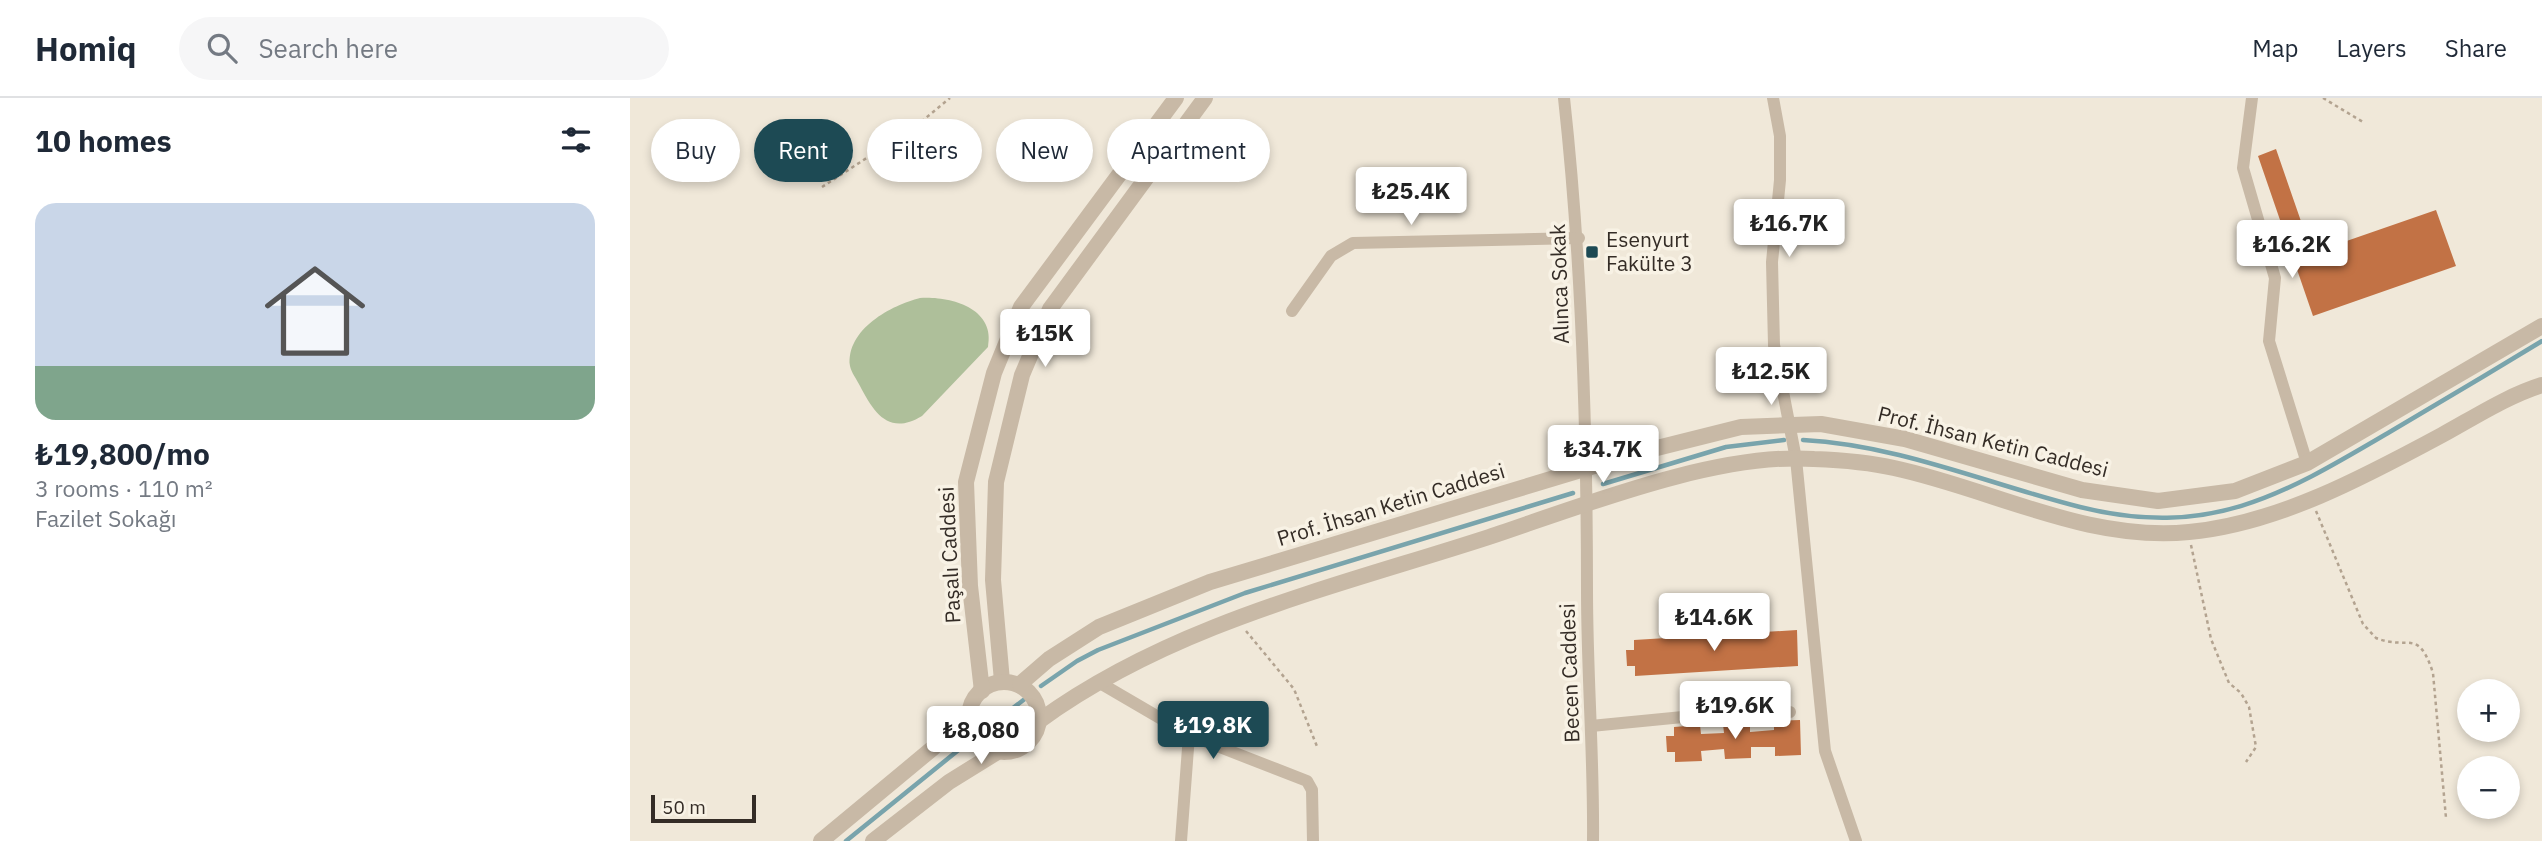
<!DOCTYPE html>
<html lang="en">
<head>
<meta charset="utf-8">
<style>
  :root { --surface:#fff; --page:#f6f6f7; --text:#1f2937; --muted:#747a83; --line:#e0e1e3; --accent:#1d4a54 }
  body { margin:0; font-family:"IBM Plex Sans",sans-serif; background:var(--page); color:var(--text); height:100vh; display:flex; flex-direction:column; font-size:26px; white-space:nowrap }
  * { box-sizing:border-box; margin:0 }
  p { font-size:23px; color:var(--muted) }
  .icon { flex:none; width:38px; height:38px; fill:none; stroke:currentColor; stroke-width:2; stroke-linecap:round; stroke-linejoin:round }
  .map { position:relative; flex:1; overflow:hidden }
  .drawer { display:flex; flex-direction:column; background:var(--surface); width:630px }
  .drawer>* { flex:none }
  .hud { position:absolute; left:21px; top:21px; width:665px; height:63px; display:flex; gap:14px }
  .buttons { position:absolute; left:1827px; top:581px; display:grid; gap:14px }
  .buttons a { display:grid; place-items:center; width:63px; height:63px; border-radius:50%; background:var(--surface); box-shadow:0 4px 10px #0003; font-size:35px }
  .scale { position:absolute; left:21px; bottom:18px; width:105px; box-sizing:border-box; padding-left:7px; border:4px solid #342c26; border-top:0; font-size:19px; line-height:24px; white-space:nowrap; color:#342c26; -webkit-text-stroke:5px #f8f2e5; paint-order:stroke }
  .price { position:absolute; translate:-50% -60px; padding:0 16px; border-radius:7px; background:#fff; color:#222; font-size:23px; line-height:46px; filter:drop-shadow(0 2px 4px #0008) }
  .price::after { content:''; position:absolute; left:50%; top:42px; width:21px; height:16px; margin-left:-10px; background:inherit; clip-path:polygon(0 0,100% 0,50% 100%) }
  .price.selected { background:var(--accent); color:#fff }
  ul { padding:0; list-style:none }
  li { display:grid; align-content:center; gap:14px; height:371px; padding:0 35px }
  li span { display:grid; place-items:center; height:217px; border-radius:21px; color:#555 }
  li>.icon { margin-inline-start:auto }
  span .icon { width:126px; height:126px; fill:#fffc; stroke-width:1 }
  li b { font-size:30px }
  h2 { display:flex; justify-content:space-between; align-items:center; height:84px; padding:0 35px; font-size:30px }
  .pill { padding:0 24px; border-radius:32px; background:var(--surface); box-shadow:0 4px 10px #0003; font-size:24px; line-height:63px }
  .pill.selected { background:var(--accent); color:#fff }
  header { display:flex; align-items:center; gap:42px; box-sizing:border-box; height:98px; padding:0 35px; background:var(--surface); border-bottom:2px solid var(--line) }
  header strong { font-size:33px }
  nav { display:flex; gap:38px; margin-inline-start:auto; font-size:24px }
  .search { width:490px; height:63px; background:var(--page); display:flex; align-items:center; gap:18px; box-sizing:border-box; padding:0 24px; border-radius:38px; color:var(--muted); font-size:26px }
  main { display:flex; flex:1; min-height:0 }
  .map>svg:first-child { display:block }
  .green { fill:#aebf9a }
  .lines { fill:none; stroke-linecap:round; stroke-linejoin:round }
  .stream { stroke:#79a4ac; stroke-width:4.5 }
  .building { fill:#c27245 }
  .path { stroke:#b3a390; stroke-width:2.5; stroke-dasharray:3.5 3.5; stroke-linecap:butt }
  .minor { stroke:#c8b9a6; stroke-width:12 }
  .tertiary { stroke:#c8b9a6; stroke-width:16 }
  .poi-dot { fill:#1d4a54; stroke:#f8f2e5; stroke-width:2.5 }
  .labels { text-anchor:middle; stroke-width:7; stroke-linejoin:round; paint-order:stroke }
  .poi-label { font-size:21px; fill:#342c26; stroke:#f8f2e5; text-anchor:start }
  .street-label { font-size:21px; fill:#342c26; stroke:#f8f2e5 }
</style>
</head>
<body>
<header>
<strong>Homiq</strong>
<div class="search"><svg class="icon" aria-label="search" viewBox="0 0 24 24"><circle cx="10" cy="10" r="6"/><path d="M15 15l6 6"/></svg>Search here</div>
<nav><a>Map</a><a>Layers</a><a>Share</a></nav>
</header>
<main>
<section class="drawer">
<h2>10 homes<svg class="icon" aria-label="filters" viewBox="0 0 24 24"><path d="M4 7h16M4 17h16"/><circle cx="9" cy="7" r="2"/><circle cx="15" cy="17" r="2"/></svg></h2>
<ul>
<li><span style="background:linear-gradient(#c9d6e8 75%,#7fa58c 0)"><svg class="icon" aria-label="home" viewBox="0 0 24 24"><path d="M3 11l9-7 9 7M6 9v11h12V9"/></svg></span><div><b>₺19,800/mo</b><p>3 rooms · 110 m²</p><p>Fazilet Sokağı</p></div></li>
</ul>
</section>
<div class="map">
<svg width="1912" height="743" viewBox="0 0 1912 743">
  <rect width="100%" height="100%" fill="#f0e8d9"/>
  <path class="green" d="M290,200C320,198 366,210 358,249L292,318C259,338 244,315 230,288C227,282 221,274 220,268C216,231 262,207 290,200Z"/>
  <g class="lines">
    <g class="stream">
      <path d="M1173,342C1269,347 1358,386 1450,409C1579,441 1651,398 1758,335C1809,305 1861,274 1912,243"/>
      <path d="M973,386L1096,349L1154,342"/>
      <path d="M411,588L447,563L468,552L615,495L943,395"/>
      <path d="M356,631L396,600"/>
      <path d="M216,743L331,650"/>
    </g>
  </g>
  <g class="building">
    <path d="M1646,51L1682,155L1806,112L1826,168L1683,218L1628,58Z"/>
    <path d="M1167,532L1168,568L1005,578V568H997L996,552H1004V542Z"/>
    <path d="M1170,622L1171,657L1145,658V649H1121V660L1095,661L1094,651L1071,653L1072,663L1045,664V654H1037L1036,638H1044V629L1070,627L1071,636L1094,635L1093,626L1120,625V634L1144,632V623Z"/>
  </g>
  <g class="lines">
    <g class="path">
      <path d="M1693,0L1733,24"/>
      <path d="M192,89L286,28L320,0"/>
      <path d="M1686,413L1733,526L1746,540C1779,553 1788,529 1803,575L1816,720"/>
      <path d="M1561,447L1581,541L1599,585L1611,595L1619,609L1626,649L1616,664"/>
      <path d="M616,533L664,591L688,651"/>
    </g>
    <g class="minor">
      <path d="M934,0C952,164 957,329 957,493C957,577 964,660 963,743"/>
      <path d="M1143,0L1150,38V82L1142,164L1144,247L1166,361L1195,653L1226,743"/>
      <path d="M1622,0L1613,70L1645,180L1639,243L1677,365"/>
      <path d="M662,213L701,158L723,145L949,140"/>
      <path d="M470,585L559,637L677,683L682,692L683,743"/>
      <path d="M961,628L1063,618L1160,614"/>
      <path d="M551,743L559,637"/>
    </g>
    <g class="tertiary">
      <path d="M372,583L363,482L366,384L392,277L420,211L575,0"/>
      <circle cx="374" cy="619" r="35"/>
      <path d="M390,586L419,561L469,529L580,484L1007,355L1111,329L1191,326L1275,341L1452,392L1528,403L1605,393L1677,365L1912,228"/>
      <path d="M352,593L340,488L336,384L364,275L391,209L546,0"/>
      <path d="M409,623C542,526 705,489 859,439C952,408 1087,354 1184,361C1210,362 1238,364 1264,370C1362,391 1456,444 1559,434C1647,426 1736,378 1812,337C1845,319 1877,298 1912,287"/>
      <path d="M191,743L303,650L340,614"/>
      <path d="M243,743L319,684L369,653"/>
    </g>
  </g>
  <rect class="poi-dot" x="955" y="147" width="14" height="14" rx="3.5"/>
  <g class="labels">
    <g class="poi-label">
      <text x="976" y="149">Esenyurt<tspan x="976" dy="24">Fakülte 3</tspan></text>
    </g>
    <g class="street-label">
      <text transform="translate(930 186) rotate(-92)" y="7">Alınca Sokak</text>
      <text transform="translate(1363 344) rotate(14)" y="7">Prof. İhsan Ketin Caddesi</text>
      <text transform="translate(761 407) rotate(-17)" y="7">Prof. İhsan Ketin Caddesi</text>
      <text transform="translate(320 457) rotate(-93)" y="7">Paşalı Caddesi</text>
      <text transform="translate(940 575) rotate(-92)" y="7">Becen Caddesi</text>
    </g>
  </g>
</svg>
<div class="buttons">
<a>+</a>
<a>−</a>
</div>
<div class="scale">50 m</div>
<b class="price" style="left:781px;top:129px">₺25.4K</b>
<b class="price" style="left:1159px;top:161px">₺16.7K</b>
<b class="price" style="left:1662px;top:182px">₺16.2K</b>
<b class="price" style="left:415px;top:271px">₺15K</b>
<b class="price" style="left:1141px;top:309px">₺12.5K</b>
<b class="price" style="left:973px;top:387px">₺34.7K</b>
<b class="price" style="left:1084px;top:555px">₺14.6K</b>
<b class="price" style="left:1105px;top:643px">₺19.6K</b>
<b class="price selected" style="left:583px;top:663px">₺19.8K</b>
<b class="price" style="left:351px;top:668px">₺8,080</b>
<div class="hud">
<a class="pill">Buy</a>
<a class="pill selected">Rent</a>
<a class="pill">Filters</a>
<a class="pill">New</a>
<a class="pill">Apartment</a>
</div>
</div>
</main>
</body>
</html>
